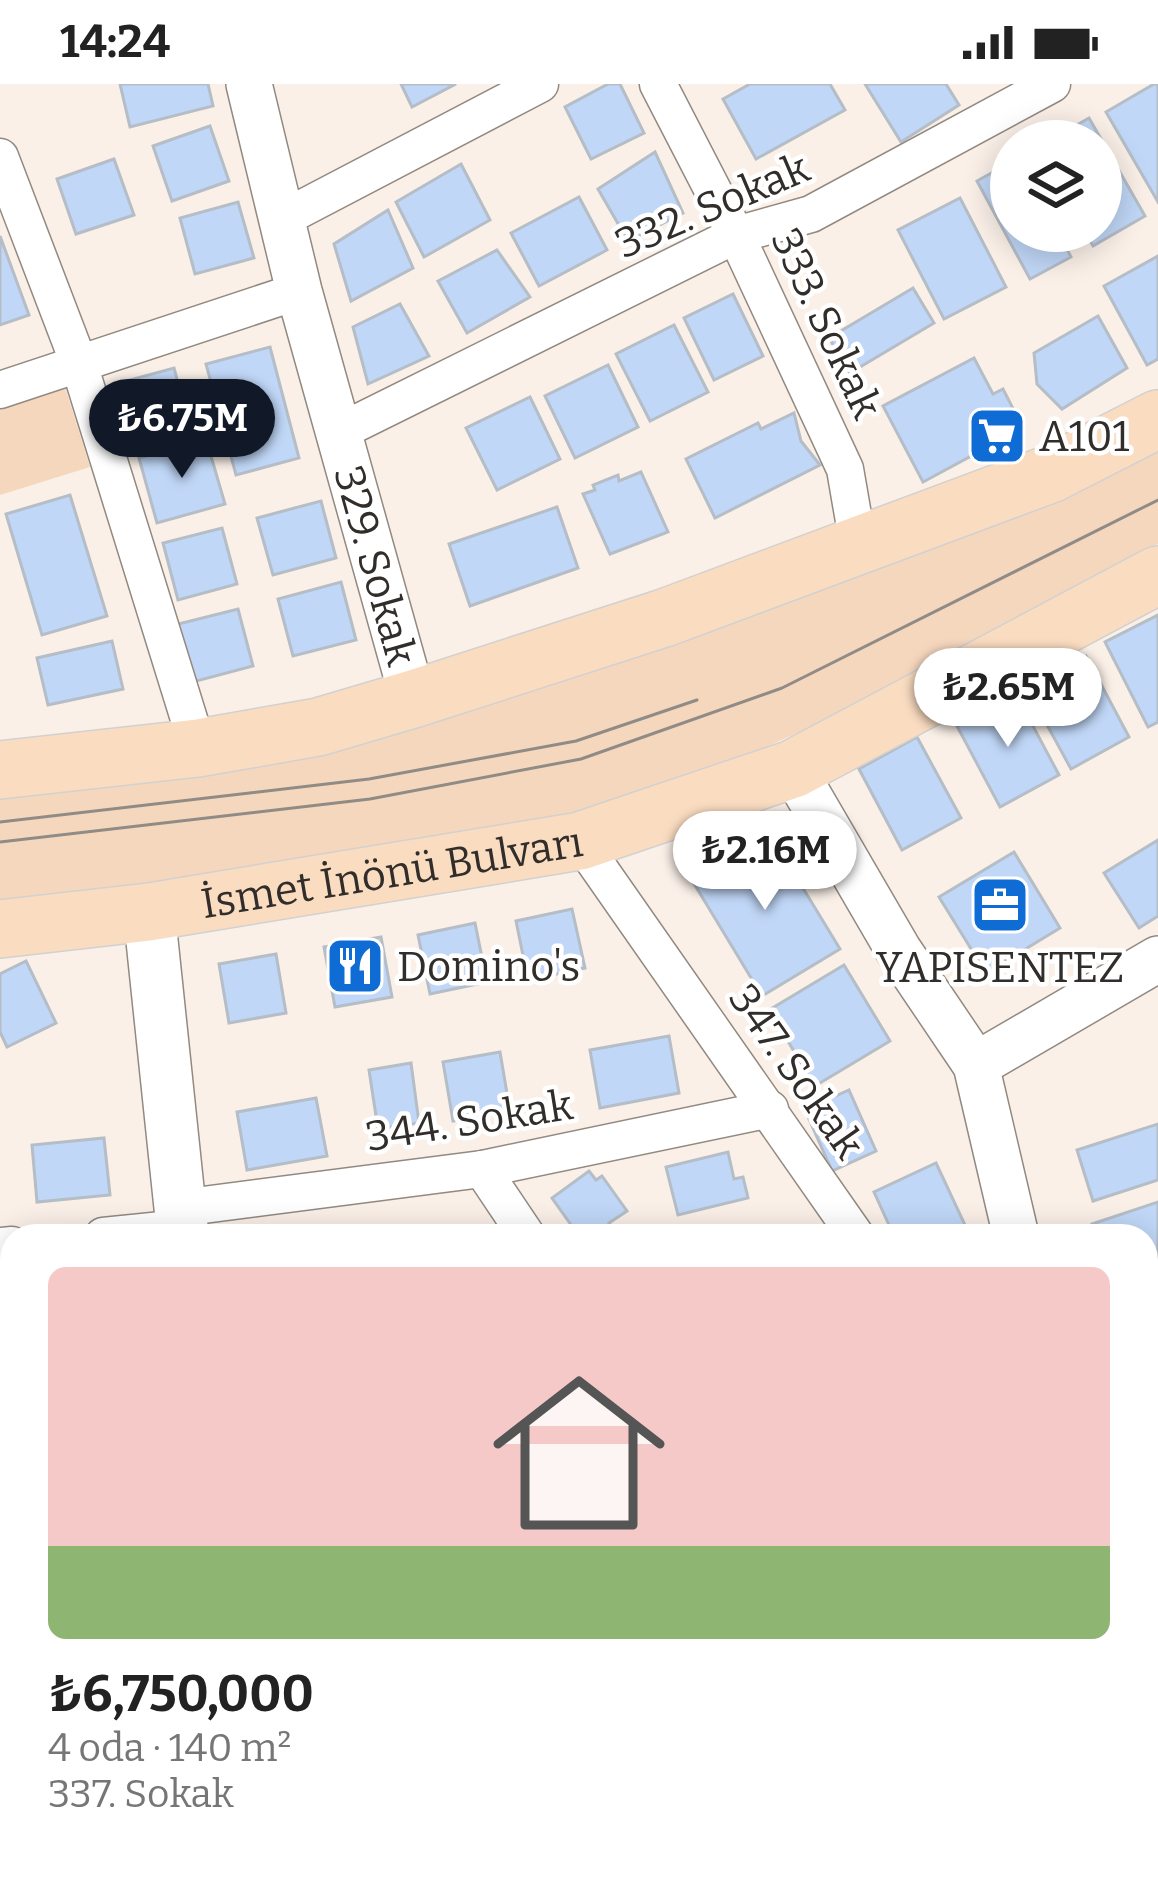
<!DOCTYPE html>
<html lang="tr">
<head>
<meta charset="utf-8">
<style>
  :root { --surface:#fff; --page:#f6f6f6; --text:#222; --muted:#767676; --accent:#111827 }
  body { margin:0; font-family:Bitter,serif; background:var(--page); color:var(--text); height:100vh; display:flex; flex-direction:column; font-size:45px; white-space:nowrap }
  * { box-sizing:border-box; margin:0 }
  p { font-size:39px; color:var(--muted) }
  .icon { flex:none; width:66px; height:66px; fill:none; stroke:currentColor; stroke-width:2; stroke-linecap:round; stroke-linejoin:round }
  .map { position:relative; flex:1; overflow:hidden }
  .sheet { position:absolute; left:0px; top:1140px; width:1158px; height:663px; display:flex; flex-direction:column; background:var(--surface); border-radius:36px 36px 0 0; box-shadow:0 6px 30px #0003 }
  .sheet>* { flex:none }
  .buttons { position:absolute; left:990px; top:36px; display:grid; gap:24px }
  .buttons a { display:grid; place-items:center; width:132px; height:132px; border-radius:50%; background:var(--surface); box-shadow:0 6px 30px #0003; font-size:60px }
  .price { position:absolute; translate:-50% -102px; padding:0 27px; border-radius:42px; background:#fff; color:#222; font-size:39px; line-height:78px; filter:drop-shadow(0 3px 6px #0008) }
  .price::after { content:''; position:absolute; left:50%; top:72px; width:36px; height:27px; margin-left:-18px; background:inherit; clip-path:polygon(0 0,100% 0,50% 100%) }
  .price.selected { background:var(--accent); color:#fff }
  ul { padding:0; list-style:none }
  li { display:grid; align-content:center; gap:24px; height:636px; padding:0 48px }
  li span { display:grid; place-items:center; height:372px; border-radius:18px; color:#555 }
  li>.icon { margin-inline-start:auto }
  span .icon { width:216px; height:216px; fill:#fffc; stroke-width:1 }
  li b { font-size:51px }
  .status { display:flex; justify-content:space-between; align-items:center; height:84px; padding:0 60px; background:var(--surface); direction:ltr }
  .status svg { height:33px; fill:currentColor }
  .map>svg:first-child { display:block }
  .green { fill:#f5d7be }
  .building { fill:#c0d7f7; stroke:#b5bdc6; stroke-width:3 }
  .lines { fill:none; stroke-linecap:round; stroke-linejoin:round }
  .minor-casing { stroke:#928981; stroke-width:39 }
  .tertiary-casing { stroke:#928981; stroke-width:48 }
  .secondary-casing { stroke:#928981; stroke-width:54 }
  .primary-casing { stroke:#d2d1d0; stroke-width:60 }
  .minor { stroke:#fff; stroke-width:36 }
  .tertiary { stroke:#fff; stroke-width:45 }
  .secondary { stroke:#fff; stroke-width:51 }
  .primary { stroke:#fadcc1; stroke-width:57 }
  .tram { stroke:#918b85; stroke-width:3 }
  .labels { text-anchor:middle; stroke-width:9; stroke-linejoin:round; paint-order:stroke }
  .street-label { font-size:42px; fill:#312d2a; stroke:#fff }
  .poi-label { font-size:42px; fill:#312d2a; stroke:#fff; text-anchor:start }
</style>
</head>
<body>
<div class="status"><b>14:24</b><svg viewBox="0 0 49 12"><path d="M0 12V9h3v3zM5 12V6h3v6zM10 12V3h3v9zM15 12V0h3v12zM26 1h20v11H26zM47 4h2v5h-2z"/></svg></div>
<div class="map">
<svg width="1158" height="1802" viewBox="0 0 1158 1802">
  <rect width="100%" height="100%" fill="#faf0e8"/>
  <g class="green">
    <path d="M64,300L90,383L0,411V319Z"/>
    <path d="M1158,345V460L845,628L665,707L594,726L423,760L0,821V699L329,648Z"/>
    <path d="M12,1170V1311L0,1317V1171Z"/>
  </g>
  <g class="building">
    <path d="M120,0H208L213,22L130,43Z"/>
    <path d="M401,0H456L412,23Z"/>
    <path d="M608,0H620L644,49L591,75L565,23Z"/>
    <path d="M750,0H830L845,26L756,75L723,15Z"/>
    <path d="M865,0H946L959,21L901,58Z"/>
    <path d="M1154,0H1158V118L1106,28Z"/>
    <path d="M1089,34L1145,132L1093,162L1085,147H1101V57H1049Z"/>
    <path d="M210,42L229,97L172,117L153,62Z"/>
    <path d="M655,68L683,129L628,157L598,105Z"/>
    <path d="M114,75L134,131L76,150L57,95Z"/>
    <path d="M1011,78V147H1057L1071,173L1030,195L977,97Z"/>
    <path d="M461,80L490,136L424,173L396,118Z"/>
    <path d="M579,113L607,166L539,202L511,149Z"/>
    <path d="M960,114L1006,203L944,235L898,146Z"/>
    <path d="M238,118L254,174L195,190L180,134Z"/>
    <path d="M388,126L413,184L351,217L334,160Z"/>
    <path d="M0,152L29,231L0,241Z"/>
    <path d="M497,166L530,213L467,249L438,197Z"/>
    <path d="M1158,172V275L1147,281L1104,202Z"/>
    <path d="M913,204L934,239L850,289L829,254Z"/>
    <path d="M733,210L763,272L714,296L684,234Z"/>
    <path d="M400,220L429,272L368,300L353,243Z"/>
    <path d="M1098,232L1127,284L1062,325L1037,300L1034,269Z"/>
    <path d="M674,241L708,308L650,337L616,270Z"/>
    <path d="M270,263L299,374L236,391L206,280Z"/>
    <path d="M974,274L993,310L1003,305L1023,344L923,398L883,322Z"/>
    <path d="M608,281L638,343L575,374L545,312Z"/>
    <path d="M174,284L189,341L130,356L115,300Z"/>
    <path d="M530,313L560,375L497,406L466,344Z"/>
    <path d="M794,329L801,357L820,381L715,434L686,375L758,339L761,345Z"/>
    <path d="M206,355L225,420L157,439L139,374Z"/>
    <path d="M641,388L668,448L610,470L583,410L595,406L593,401L618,391L619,397Z"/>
    <path d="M70,411L107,532L42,551L6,430Z"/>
    <path d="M321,417L336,474L273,491L257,434Z"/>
    <path d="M557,423L578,484L470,522L449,460Z"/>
    <path d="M222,444L237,500L178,516L163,459Z"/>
    <path d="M341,498L356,556L293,572L278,515Z"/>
    <path d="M238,525L253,582L189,599L174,541Z"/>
    <path d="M1158,531V638L1148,643L1105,558Z"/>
    <path d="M112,557L123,605L48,621L37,574Z"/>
    <path d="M1086,572L1129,653L1071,685L1027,604Z"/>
    <path d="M1016,610L1059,691L1000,723L957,642Z"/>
    <path d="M917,653L961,734L902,766L859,685Z"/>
    <path d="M767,745L840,865L762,912L690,793Z"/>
    <path d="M1158,756V832L1139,844L1104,789Z"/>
    <path d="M1014,768L1060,844L986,889L939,813Z"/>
    <path d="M572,825L585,884L528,896L516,837Z"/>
    <path d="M475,839L487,898L430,910L418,851Z"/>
    <path d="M381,853L392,913L335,923L324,863Z"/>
    <path d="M276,870L286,929L229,939L219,880Z"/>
    <path d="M26,877L56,939L7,963L0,948V890Z"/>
    <path d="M844,881L890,957L815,1002L769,926Z"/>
    <path d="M669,952L679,1009L600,1024L590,966Z"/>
    <path d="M500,968L510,1027L453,1037L443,978Z"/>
    <path d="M411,979L419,1039L378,1045L369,986Z"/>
    <path d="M849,1006L876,1067L832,1087L805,1026Z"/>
    <path d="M316,1014L327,1072L247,1086L237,1028Z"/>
    <path d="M1158,1040V1096L1093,1117L1077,1066Z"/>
    <path d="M104,1054L110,1111L37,1118L32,1061Z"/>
    <path d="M728,1068L734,1095L743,1093L748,1114L678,1131L666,1083Z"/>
    <path d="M936,1079L965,1141L941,1152H894L874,1108Z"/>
    <path d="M589,1087L596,1096L602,1092L627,1127L609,1139L618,1152H579L552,1114Z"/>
    <path d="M1158,1118V1174L1146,1178V1152H1096L1092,1140Z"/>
    <path d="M1158,1196V1252L1146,1256V1200Z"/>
    <path d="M1158,1408V1467L1146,1472V1413Z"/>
    <path d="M12,1425V1460L0,1442V1433Z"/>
    <path d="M1158,1497V1540L1146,1510V1502Z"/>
    <path d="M219,1791H311L296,1802H228Z"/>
    <path d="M493,1791H569L577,1802H478Z"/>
  </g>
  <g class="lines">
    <defs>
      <g id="minor">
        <path d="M658,0L736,151L845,385L858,460"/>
        <path d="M0,73L78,277L198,664"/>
        <path d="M280,136L540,0"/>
        <path d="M0,306L299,207"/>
        <path d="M339,348L736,151L811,130L1052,0"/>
        <path d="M580,757L856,1152"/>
        <path d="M482,1085L527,1152"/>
        <path d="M180,1124L482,1085L770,1025"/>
        <path d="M103,1152L182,1144"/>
        <path d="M0,1162L12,1161"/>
        <path d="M1146,1382L1158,1378"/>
        <path d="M0,1585L12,1600"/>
        <path d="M1146,1615L1158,1611"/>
        <path d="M154,1791L162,1802"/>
        <path d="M703,1802L751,1791"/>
        <path d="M988,1802V1791"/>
      </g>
      <g id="tertiary">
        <path id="s1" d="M249,0L299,207L413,615"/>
        <path d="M793,685L899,867L976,981L1016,1152"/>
        <path d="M976,981L1158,875"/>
        <path d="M1146,1695L1158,1724"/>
        <path d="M611,1791L618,1802"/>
        <path d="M393,1802L408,1791"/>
      </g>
      <g id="secondary">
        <path d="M149,828L183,1152"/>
        <path d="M0,1364L12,1357"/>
      </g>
      <g id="primary">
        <path d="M0,686L198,664L318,643L413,615L664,534L1050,390L1158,335"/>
        <path id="s2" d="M0,845L149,828L580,757L793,685L1158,491"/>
      </g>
    </defs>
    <use href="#minor" class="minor-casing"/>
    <use href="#tertiary" class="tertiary-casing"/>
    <use href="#secondary" class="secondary-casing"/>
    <use href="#primary" class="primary-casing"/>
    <use href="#minor" class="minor"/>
    <use href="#tertiary" class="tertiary"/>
    <use href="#secondary" class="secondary"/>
    <use href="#primary" class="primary"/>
    <g class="tram">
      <path d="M0,738L369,695L576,657L697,616"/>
      <path d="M0,758L370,715L581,675L782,604L1158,416"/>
    </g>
  </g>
  <defs>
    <symbol id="supermarket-square" viewBox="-11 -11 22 22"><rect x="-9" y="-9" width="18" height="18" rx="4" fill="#106cd5" stroke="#fff"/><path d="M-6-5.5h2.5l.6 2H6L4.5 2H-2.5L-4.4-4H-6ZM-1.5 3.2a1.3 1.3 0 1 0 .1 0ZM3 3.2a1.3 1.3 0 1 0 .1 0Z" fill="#fff"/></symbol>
    <symbol id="office-square" viewBox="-11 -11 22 22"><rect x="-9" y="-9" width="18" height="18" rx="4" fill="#106cd5" stroke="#fff"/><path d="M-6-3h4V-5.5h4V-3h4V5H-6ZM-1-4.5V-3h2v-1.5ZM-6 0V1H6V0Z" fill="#fff"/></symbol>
    <symbol id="restaurant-square" viewBox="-11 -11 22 22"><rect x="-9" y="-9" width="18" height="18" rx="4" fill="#106cd5" stroke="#fff"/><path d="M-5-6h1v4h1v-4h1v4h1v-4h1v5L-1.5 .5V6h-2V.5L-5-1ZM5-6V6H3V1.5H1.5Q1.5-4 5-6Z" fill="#fff"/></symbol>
  </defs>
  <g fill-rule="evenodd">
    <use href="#supermarket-square" x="964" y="319" width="66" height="66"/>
    <use href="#office-square" x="967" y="788" width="66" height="66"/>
    <use href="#restaurant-square" x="322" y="849" width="66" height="66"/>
  </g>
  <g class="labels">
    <g class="street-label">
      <text transform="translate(712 121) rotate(-23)" y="15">332. Sokak</text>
      <text transform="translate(827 239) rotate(65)" y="15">333. Sokak</text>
      <text dy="15" stroke="none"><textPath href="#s1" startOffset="498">329. Sokak</textPath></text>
      <text dy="15" stroke="none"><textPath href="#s2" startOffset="396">İsmet İnönü Bulvarı</textPath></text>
      <text transform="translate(797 987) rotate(55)" y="15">347. Sokak</text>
      <text transform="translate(469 1036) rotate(-9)" y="15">344. Sokak</text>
    </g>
    <g class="poi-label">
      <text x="1039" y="367">A101</text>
      <text x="397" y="897">Domino's</text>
      <text x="1000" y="898" text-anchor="middle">YAPISENTEZ</text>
    </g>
  </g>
</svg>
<div class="buttons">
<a><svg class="icon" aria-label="layers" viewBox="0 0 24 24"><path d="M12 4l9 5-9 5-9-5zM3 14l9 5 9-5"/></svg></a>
</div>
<b class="price selected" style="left:182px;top:397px">₺6.75M</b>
<b class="price" style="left:1008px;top:666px">₺2.65M</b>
<b class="price" style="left:765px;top:829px">₺2.16M</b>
<section class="sheet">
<ul>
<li><span style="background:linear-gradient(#f6c9c9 75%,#8fb573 0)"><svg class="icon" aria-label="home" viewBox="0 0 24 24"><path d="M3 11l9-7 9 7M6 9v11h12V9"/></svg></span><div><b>₺6,750,000</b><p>4 oda · 140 m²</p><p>337. Sokak</p></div></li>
</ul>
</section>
</div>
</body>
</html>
